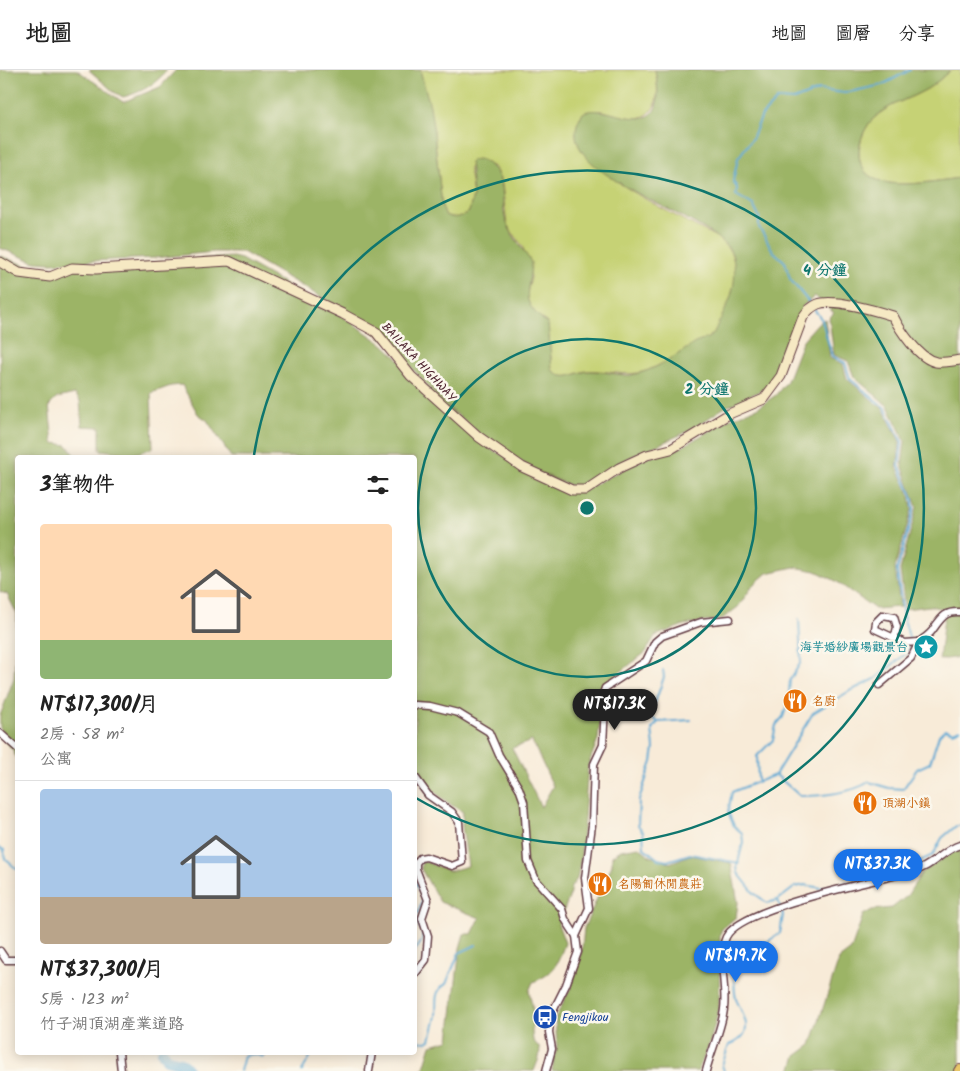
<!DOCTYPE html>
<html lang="zh-TW">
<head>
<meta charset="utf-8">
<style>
  :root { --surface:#fff; --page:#f2f2f2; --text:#222; --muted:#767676; --line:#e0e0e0; --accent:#1a73e8 }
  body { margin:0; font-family:Kalam,"LXGW WenKai TC",sans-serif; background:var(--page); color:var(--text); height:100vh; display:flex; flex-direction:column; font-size:19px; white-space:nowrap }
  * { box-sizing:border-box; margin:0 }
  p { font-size:16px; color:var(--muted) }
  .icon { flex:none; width:28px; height:28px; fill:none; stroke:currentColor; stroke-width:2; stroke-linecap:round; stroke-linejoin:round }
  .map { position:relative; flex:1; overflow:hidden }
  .sheet { position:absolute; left:15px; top:385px; width:402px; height:600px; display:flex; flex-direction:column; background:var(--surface); border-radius:5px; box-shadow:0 2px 12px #0003 }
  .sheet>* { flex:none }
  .price { position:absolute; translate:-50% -42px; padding:0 11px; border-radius:18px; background:var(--accent); color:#fff; font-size:16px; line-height:32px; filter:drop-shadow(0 1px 2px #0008) }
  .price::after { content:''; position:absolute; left:50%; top:30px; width:15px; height:11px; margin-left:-8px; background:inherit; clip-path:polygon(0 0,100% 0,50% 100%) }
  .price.selected { background:#222; color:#fff }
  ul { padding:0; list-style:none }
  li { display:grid; align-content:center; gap:10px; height:265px; padding:0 25px }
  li+li { border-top:1px solid var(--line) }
  li span { display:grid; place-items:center; height:155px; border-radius:5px; color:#555 }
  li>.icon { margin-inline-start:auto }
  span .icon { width:90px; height:90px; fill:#fffc; stroke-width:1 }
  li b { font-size:21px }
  h2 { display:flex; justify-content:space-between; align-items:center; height:60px; padding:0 25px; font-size:21px }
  header { display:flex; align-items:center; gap:30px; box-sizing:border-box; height:70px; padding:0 25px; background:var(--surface); border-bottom:1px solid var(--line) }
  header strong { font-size:24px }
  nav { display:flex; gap:28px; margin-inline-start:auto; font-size:18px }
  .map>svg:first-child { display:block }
  .green { fill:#c6d274; stroke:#887850 }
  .forest { fill:#9cb466; stroke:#736a48; fill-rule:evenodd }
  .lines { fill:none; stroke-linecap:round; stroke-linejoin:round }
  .stream { stroke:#5aa7d3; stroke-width:2 }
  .river { stroke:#5aa7d3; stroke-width:12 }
  .minor-casing { stroke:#643e45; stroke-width:9 }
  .secondary-casing { stroke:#643e45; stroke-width:11 }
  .primary-casing { stroke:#643e45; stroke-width:12 }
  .minor { stroke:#fff; stroke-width:6 }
  .secondary { stroke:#f6e9c3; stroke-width:9 }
  .primary { stroke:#e9c769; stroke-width:10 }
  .ring { fill:none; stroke:#0f766e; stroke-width:2.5 }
  .labels { text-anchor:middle; stroke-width:5; stroke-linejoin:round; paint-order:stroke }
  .street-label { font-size:12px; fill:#4a1f2b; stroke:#fbf7ec }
  .culture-label { font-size:12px; fill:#0d838f; stroke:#fbf7ec; text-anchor:end }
  .food-label { font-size:12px; fill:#c56008; stroke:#fbf7ec; text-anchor:start }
  .transit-label { font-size:12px; fill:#164399; stroke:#fbf7ec; text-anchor:start }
  .centre { fill:#0f766e; stroke:#fbf7ec; stroke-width:2.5 }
  .ring-label { font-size:15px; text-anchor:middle; font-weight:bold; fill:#0f766e; stroke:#fbf7ec; stroke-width:5; stroke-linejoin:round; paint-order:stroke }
</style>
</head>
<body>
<header>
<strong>地圖</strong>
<nav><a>地圖</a><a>圖層</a><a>分享</a></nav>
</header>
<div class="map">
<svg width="960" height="1001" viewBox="0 0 960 1001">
  <rect width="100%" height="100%" fill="#fbf7ec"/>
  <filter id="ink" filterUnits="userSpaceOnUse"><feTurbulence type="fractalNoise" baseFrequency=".02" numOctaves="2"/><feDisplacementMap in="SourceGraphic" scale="10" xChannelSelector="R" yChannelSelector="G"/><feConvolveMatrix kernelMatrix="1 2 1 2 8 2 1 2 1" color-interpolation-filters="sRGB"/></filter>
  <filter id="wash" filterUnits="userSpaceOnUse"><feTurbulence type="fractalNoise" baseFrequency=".0096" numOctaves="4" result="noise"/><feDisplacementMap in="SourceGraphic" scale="20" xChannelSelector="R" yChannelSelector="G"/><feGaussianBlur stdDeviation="1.12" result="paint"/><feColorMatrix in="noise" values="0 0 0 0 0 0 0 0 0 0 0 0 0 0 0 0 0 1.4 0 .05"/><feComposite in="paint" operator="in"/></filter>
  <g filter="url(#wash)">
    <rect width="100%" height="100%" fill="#f8ebd8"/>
    <g class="green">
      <path d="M420,0H655C662,32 655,56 617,46C612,44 604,40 599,41C592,42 586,45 580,47C576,56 575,64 578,73C589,105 687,151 718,168C722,173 730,179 732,185C741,209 729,245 713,264C709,268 654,299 646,301C626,308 607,299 586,301C571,303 567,314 552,300L548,254L531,239L526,226L531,207L523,177L507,155L502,114L495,98L484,91L477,89L469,98L473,126L469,142C461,148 454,149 445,145L442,136L434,63Z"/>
      <path d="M951,0H960V108C930,111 860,129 859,83C859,71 865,57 873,49C888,34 910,29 927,19C936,14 943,6 951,0Z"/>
    </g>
    <g class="forest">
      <path d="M0,0H77L123,32L160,17L176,0H420L430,36L434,63L442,136L445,145C454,149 461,148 469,142L473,126L470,92C475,88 481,88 487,93C510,109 498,134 508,156C514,169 524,180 531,192C530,226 517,229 548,254L552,300C566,313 574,302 590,301C602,301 623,306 631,305C655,301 675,286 695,273C700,271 708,269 712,265C715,262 717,255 719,252C731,230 738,212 733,187C724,146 537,106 583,43C607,29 672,84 655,0H951C943,6 936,14 927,19C910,29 888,34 873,49C865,57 859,71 859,83C860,129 930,111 960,108V587L939,590L945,539L929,536L905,539L900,500L917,437L902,395L905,371L888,336L854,307L848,291L834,285L829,248L834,243L815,226L803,236L775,308L766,318L722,339L691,360L629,388L584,416L574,417L532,399L482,366L443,332L389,273L340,238L243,182H214L154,188L51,193L35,192L0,178Z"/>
      <path d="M89,0H167C156,14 140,23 123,27L114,22Z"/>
      <path d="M0,186L31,197L45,198L128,195L189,189L233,187L241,189L342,246L384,275L492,380L580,422L647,387L682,377L729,349L757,338L776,325L787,311L803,270L818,253L825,249L830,288L843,294L847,309L883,339L900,372L897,397L910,426L912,439L895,498L900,537L875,539L836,511L816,501L794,497L767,503L753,515L738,537L722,549L684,555L655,566L646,582L600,618L601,640L598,669L588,696L581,787L577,809L571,817L569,828L558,854L565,873C557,895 555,903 533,912L529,921L533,940L532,963L533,970L540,979L539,988L534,1001H423L431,975L449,970L460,878L464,864H472L480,848L440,832L421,799L422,792H426L450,801L468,796L462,756L463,742C442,730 428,718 415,698V388L231,387L207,350L198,344L182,315L171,316L151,323L153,378L134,384L100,380V357L82,356L80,331L75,324L57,328L49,336L53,373L67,375L77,387L18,388L17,690L13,680L5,672L0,657V646L14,608L17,544L7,524L0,522ZM532,671L553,716L541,737L512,678Z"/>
      <path d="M639,777L650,786L670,793L690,785L731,793L738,833L736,847L722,859L720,864L719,939L710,972L698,1001H552L557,974L555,949L572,915L582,879L584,858L612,795V786L621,780Z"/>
      <path d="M960,778V1001H791L796,986L811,975L839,889L851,880L863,845L872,840L892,838L907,826L922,802Z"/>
    </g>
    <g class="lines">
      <g class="stream">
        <path d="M811,235L790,209L785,192L773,181L759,157V147L753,135L736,125L737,118L733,111L738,88L752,69L762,45L778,29L794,30L819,20L845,23L882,15L910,0"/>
        <path d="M663,600L664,607L650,647L658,652L652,659L654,678L652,692L639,729L638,755L643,762L644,778L658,789L667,791L690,784L739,793"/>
        <path d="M658,652L691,650"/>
        <path d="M776,705L800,726C821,726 852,723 869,712L889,718L903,719L917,699L930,693L939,665L945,659L953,662L960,659"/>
        <path d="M758,711L757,686L773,670L776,655L783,647L788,632L790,610L801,592L799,549"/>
        <path d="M0,778L4,780L5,789L18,800"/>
        <path d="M415,812C425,829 424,831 415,848C423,862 427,868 415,880"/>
        <path d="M778,830L767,833L754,823L738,803L737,797L743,772L742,763L734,756L728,742L732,722L775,705L813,643L848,622L875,609L909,581V567L903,546L897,500L914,439L912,426L899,396L902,372L885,338L850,309L845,293L832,286L822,250L814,239"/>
        <path d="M415,971L426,972L430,970C432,961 435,953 436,945C437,933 433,921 446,914L459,883L476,875"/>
        <path d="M240,1001L244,986L253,984L264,987L267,982"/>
        <path d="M302,1001L313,982"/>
        <path d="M724,1001L722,995L729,975C733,973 739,971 742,967C752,956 741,942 737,931C733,921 734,901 739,892C741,889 774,868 780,863L783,845L778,830L795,817L805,815L821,818L854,811L883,799L909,796L933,785L942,768L956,756H960"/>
      </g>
      <path class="river" d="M163,982L167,989L181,993L188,1001"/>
    </g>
  </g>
  <g filter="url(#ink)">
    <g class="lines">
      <defs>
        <g id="minor">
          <path d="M895,566L897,557L894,547L883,545L876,552L875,559L905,573L919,572"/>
          <path d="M919,572C924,568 931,564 934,558C942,547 945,541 960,542"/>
          <path d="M879,615L911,588L919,572"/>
          <path d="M415,635L430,636L458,643L489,662L499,685L519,718L524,732L528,791L536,810L562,839L565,849L576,866L578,882L566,915L551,945L549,962L552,979L546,1001"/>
          <path d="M0,663L18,679"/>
          <path d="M415,707L428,725L452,742L459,752L462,792L452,796L426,787L420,788L416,793V799L428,830L422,848L428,866L426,890L415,904"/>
          <path d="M576,866L589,838L585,808L592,755L594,694L603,675L605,635L603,624L605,618L646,591L655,572L662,566L701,552L730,549"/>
          <path d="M0,881L6,890H18"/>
          <path d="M119,982L121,1001"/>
          <path d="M369,1001L372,982"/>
          <path d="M706,1001C711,981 722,958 724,939C727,917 717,887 726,867C740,837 880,810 914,801C932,797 943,780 960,775"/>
        </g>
        <path id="secondary" d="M0,192L19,203L50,207L72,198L96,199L229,191L343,244L376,262L411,306L479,367L522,397L572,420H586L619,398L647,385L671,379L729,344L764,329L781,306L803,247C807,241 811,237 818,234C833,228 877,241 893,246C900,260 919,289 936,292C943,293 953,291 960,290"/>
        <path id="primary" d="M959,1001L960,1000"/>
      </defs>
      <use href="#minor" class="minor-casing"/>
      <use href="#secondary" class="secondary-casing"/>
      <use href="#primary" class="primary-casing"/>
      <use href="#minor" class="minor"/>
      <use href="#secondary" class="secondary"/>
      <use href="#primary" class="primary"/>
    </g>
  </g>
  <g class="ring">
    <circle cx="587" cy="438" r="169"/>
    <path d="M254 385A337 337 0 1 1 416 728"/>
  </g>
  <defs>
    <symbol id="sight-disc" viewBox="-11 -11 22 22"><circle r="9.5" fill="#0f9aa8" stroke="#fbf7ec"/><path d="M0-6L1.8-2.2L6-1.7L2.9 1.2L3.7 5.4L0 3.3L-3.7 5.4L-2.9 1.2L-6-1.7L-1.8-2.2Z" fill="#fff"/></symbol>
    <symbol id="restaurant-disc" viewBox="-11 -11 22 22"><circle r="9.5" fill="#e8710a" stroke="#fbf7ec"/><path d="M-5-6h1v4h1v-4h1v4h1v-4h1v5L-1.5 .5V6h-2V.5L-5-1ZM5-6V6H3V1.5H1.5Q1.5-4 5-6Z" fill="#fff"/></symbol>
    <symbol id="bus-disc" viewBox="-11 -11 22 22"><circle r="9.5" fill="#1a4fb4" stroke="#fbf7ec"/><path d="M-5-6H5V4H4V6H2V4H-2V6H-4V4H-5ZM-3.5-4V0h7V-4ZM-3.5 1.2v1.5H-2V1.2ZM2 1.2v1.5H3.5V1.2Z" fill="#fff"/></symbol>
  </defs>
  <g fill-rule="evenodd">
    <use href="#sight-disc" x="912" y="563" width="28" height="28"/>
    <use href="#restaurant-disc" x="781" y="617" width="28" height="28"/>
    <use href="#restaurant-disc" x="851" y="719" width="28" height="28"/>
    <use href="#restaurant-disc" x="586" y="800" width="28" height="28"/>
    <use href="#bus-disc" x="531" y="933" width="28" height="28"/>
  </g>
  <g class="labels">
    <g class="street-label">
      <text transform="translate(419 292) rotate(47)" y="4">BAILAKA HIGHWAY</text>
    </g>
    <g class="culture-label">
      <text x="908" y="581">海芋婚紗廣場觀景台</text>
    </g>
    <g class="food-label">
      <text x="812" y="635">名廚</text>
      <text x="882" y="737">頂湖小鎮</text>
      <text x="618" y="818">名陽匍休閒農莊</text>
    </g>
    <g class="transit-label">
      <text x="562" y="951">Fengjikou</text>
    </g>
  </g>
  <circle cx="587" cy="438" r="8" class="centre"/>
  <g class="ring-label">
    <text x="825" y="205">4 分鐘</text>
    <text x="707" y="324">2 分鐘</text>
  </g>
</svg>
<b class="price selected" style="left:615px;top:661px">NT$17.3K</b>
<b class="price" style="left:878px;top:821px">NT$37.3K</b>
<b class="price" style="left:736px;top:913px">NT$19.7K</b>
<section class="sheet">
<h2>3筆物件<svg class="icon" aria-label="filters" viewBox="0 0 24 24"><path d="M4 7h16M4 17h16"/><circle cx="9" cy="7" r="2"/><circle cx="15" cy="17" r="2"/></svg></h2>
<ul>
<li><span style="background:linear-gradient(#ffd9b3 75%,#8fb573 0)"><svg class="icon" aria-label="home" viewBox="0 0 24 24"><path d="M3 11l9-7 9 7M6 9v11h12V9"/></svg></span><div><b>NT$17,300/月</b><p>2房 · 58 m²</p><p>公寓</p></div></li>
<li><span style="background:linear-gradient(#a9c7e8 70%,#b9a48a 0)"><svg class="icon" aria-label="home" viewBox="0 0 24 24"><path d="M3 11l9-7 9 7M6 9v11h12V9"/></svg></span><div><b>NT$37,300/月</b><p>5房 · 123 m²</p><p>竹子湖頂湖產業道路</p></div></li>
</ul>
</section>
</div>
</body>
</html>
